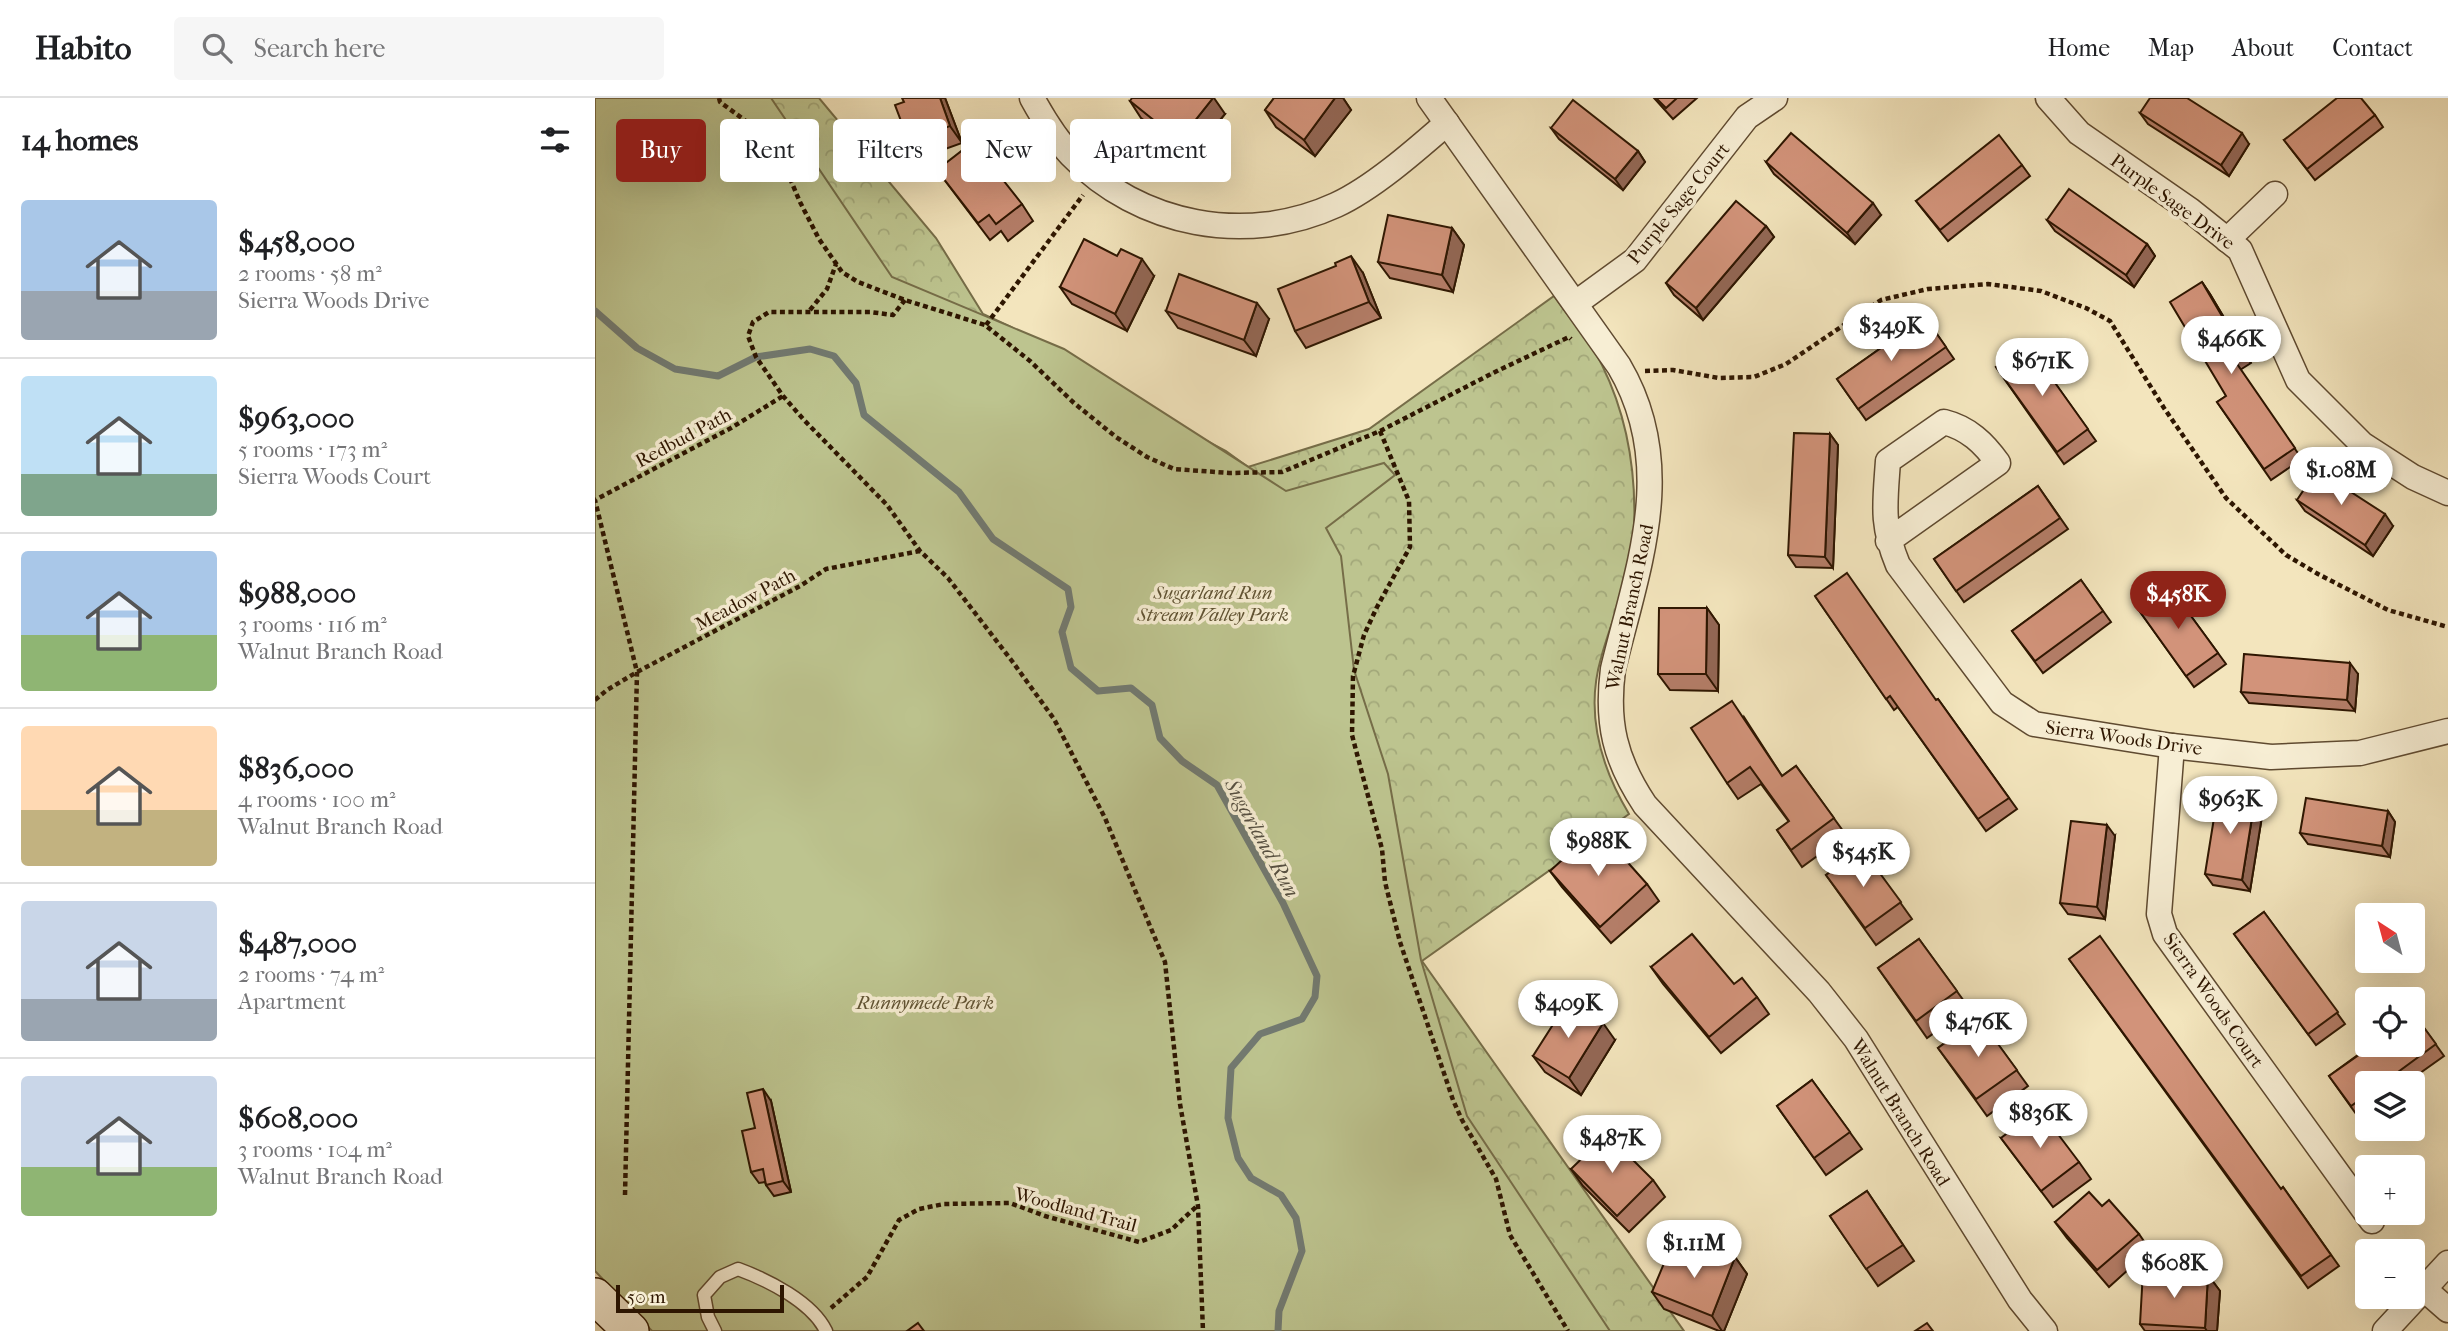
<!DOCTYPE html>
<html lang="en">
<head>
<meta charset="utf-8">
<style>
  :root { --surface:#fff; --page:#f6f6f6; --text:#202124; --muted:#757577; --line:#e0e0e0; --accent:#8f2418 }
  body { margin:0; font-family:"IM FELL French Canon",serif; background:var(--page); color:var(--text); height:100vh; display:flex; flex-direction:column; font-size:26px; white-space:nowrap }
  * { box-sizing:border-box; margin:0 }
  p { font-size:23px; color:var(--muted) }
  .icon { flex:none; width:38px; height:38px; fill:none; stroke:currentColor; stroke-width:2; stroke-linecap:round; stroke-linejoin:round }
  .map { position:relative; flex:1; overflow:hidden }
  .side { display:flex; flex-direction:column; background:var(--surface); width:595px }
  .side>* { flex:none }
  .banner { position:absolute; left:21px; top:21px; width:665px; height:63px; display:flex; gap:14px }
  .needle { width:46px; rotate:324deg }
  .tools { position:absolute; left:1760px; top:805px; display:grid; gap:14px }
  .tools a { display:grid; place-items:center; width:70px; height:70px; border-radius:7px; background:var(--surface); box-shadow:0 7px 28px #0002; font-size:35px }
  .scale { position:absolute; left:21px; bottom:18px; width:168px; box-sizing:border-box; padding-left:7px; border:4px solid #2e1601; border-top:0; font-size:19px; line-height:24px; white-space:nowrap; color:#2e1601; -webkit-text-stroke:5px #f7eed4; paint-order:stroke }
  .price { position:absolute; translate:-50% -60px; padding:0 16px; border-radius:24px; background:#fff; color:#222; font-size:23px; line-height:46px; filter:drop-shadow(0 2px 4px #0008) }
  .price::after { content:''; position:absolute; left:50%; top:42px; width:21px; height:16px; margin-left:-10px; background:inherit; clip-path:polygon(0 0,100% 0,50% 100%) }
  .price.on { background:var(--accent); color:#fff }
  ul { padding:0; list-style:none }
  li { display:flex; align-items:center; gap:21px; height:175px; padding:0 21px }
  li+li { border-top:2px solid var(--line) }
  li span { display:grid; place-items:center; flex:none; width:196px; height:140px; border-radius:7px; color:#555 }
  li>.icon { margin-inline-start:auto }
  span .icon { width:84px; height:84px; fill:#fffc; stroke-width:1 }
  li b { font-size:30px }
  h2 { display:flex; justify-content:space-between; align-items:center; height:84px; padding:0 21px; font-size:30px }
  .pill { padding:0 24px; border-radius:7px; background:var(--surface); box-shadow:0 7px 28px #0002; font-size:24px; line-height:63px }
  .pill.on { background:var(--accent); color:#fff }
  header { display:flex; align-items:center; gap:42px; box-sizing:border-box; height:98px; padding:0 35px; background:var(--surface); border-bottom:2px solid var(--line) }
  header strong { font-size:33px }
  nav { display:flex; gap:38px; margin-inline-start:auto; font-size:24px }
  .search { width:490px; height:63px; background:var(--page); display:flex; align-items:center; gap:18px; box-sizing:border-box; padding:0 24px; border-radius:7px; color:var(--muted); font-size:26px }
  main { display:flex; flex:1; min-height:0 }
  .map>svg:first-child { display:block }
  .forest { fill:url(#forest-crowns); stroke:#766d48; stroke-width:2 }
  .green { fill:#bdc48f; stroke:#766d48; stroke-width:2 }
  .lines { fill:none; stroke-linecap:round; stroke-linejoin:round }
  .stream { stroke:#727a71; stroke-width:7 }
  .service-casing { stroke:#5f4a30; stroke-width:15 }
  .minor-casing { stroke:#5f4a30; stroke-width:27 }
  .secondary-casing { stroke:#2e1601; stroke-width:38 }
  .path { stroke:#2e1601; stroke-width:4.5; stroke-dasharray:5 3.5; stroke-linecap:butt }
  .service { stroke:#f7eed4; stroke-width:12 }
  .minor { stroke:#f7eed4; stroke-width:24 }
  .secondary { stroke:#f7eed4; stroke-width:35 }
  .wall { fill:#b57e69; stroke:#2e1601; stroke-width:2 }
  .shaded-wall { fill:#936755; stroke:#2e1601; stroke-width:2 }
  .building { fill:#d2937a; stroke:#2e1601; stroke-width:2 }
  .labels { text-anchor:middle; stroke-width:7; stroke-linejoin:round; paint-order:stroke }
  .street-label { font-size:19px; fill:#2e1601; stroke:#f7eed4 }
  .park-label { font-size:19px; font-style:italic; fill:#605333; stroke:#f7eed4 }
  .water-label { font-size:21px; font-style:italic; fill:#565042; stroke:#f7eed4 }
</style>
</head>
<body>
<header>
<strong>Habito</strong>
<div class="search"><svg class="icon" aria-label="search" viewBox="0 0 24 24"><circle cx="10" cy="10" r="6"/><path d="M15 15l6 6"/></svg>Search here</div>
<nav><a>Home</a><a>Map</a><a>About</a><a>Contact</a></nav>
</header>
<main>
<section class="side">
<h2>14 homes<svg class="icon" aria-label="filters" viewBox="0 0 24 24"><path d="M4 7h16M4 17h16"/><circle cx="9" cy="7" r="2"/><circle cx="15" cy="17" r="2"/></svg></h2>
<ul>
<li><span style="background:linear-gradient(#a9c7e8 65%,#9aa5b1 0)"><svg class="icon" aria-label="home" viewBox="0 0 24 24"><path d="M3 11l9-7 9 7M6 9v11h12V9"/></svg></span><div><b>$458,000</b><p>2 rooms · 58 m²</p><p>Sierra Woods Drive</p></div></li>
<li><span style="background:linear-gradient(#bfe0f5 70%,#7fa58c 0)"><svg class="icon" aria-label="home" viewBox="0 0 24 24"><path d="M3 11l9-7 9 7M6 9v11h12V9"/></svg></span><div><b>$963,000</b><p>5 rooms · 173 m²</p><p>Sierra Woods Court</p></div></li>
<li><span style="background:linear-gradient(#a9c7e8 60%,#8fb573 0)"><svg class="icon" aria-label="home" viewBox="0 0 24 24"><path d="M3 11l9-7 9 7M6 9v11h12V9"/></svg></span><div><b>$988,000</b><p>3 rooms · 116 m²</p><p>Walnut Branch Road</p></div></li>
<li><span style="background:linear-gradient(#ffd9b3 60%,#c2b280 0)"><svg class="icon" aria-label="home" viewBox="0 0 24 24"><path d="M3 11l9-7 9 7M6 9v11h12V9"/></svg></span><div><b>$836,000</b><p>4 rooms · 100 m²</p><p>Walnut Branch Road</p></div></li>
<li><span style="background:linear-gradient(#c9d6e8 70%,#9aa5b1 0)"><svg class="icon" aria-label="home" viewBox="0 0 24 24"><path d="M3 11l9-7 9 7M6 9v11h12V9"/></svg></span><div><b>$487,000</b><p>2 rooms · 74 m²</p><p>Apartment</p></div></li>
<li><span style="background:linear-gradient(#c9d6e8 65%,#8fb573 0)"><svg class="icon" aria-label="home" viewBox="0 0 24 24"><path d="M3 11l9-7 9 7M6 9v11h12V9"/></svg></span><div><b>$608,000</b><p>3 rooms · 104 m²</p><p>Walnut Branch Road</p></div></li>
</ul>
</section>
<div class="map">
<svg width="1853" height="1233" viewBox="0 0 1853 1233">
  <defs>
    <pattern id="forest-crowns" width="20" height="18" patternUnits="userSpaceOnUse" patternTransform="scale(1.75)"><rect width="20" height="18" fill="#bdc48f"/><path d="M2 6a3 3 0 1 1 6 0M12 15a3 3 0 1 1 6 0" fill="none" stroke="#a3a87a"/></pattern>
  </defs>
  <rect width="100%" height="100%" fill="#f3e5bd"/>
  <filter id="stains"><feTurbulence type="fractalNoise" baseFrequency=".00286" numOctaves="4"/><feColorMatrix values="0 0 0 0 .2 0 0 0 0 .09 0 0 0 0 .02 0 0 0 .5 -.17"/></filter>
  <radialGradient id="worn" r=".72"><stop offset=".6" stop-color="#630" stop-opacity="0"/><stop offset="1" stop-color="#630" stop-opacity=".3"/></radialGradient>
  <path class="forest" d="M116,0H224L341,140L388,216L416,229L548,309L631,353L653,369L774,331L959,198C974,220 995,243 1007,267C1035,324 1043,385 1038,448C1034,486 1016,522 1006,560C990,615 1006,669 1034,716L827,863L1089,1233H951Z"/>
  <path class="green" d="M0,0H176L297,179L469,251L691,393L789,365L800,377L731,430L746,458L759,572L793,676L826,862L872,1018L1015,1233H57L0,1173Z"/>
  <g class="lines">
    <path class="stream" d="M0,213L42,250L80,271L123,278L161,259L215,251L239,258L261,285L269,317L364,394L398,441L473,491L476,509L467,534L476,570L503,593L536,590L557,607L565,640L587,663L622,687L688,805L722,878L720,899L707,921L665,936L636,970L633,1020L643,1060L656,1080L686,1097L701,1120L707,1153L684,1213L683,1233"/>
    <defs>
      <path id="service" d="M120,1233L113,1219L109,1197L125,1179L143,1171C173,1182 217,1204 231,1233"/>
      <g id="minor">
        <path d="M437,0C448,20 460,40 476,57C544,128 652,148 741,107C778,90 821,52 852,25"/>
        <path d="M834,0L1024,268C1083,368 1043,468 1018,571C1011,625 1020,662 1050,707L1224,894L1261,941L1425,1202L1450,1233"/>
        <path d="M1453,0L1484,35L1595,112L1645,152L1703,282L1767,346L1818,379L1853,395"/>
        <path d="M1632,142L1680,96"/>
        <path d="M981,205L1040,162L1152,19L1180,0"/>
        <path d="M1293,443L1403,365C1389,345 1373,330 1349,324L1293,363C1290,406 1286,426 1303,467L1407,605L1439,626L1577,648L1676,659L1765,655L1853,633"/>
        <path d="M1577,648L1564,816L1570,836L1777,1123"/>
        <path d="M1829,1191L1853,1212"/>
        <path d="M1790,1233L1853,1165"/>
      </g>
      <path id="secondary" d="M0,1198L36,1233"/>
    </defs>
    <use href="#service" class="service-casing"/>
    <use href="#minor" class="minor-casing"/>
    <use href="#secondary" class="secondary-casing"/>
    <g class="path">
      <path d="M124,0L125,4L159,29L182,50L205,104L224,141L247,174L263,184L310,202L390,227L435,263L479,305L521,339L552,359L579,371L634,375L687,374L785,333L902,273L974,239L976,241"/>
      <path d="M310,202L298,217L275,214H174L158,224L153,238L161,259L188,298L209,322L292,407L325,453L353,480L417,563L459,621L510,720L570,864L585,1006L603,1108L608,1233"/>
      <path d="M215,212L232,191L241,166"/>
      <path d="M391,227L488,97"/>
      <path d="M1050,273L1078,272L1124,280L1159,279L1191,266L1286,202L1333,191L1393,186L1446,193L1491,210L1515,223L1569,310L1631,400L1691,457L1723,476L1793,512L1853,529"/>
      <path d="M785,333L814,403L815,449L782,509L769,537L758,578L757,637L787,751L790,784L805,844L858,1002L867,1022L901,1081L915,1137L973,1233"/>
      <path d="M0,602L12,592L42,574L205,488L231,471L325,453"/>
      <path d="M30,1097L42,574L0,402L136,330L188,298"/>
      <path d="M236,1210L272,1179L304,1122L324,1111L349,1106L415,1105L450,1118L544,1144L576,1132L602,1108"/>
    </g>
    <use href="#service" class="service"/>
    <use href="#minor" class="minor"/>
    <use href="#secondary" class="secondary"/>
  </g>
  <g class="wall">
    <path d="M350,0L367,45L325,60L314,44Z"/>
    <path d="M679,0H748L756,12L720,58L681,29L670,12Z"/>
    <path d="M1059,0H1102L1078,21Z"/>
    <path d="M535,3L630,16L590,65L568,48L556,31L558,29L546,20Z"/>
    <path d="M1545,15L1654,46L1634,78L1553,26Z"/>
    <path d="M1780,17L1788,29L1720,82L1689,42Z"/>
    <path d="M956,30L1043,53L1050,64L1028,92L964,41Z"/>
    <path d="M1171,64L1286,117L1260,146L1179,76Z"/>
    <path d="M1427,67L1435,78L1353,143L1321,103Z"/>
    <path d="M342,72L427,106L438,123L413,143L406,133L395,142Z"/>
    <path d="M1452,122L1552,146L1560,158L1539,189L1460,133Z"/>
    <path d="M1171,128L1179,139L1108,222L1079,197L1071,185Z"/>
    <path d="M857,130L869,147L858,194L795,180L783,164Z"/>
    <path d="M768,175L786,220L711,250L700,233Z"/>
    <path d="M559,178L532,233L477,206L465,189Z"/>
    <path d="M1607,184L1615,196L1656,265L1645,272L1707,361L1676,382L1622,304L1631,298Z"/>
    <path d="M571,213L674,221L661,258L583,230Z"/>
    <path d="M1330,219L1359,261L1271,322L1242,281Z"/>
    <path d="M1433,247L1501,343L1469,366L1401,269Z"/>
    <path d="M1235,336L1243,347L1238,470L1201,469L1193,457Z"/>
    <path d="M1443,388L1473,431L1369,504L1339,461Z"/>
    <path d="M1702,402L1798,428L1778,458L1710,413Z"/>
    <path d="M1486,482L1516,524L1448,575L1417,533Z"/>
    <path d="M1574,488L1631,566L1599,589L1543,511Z"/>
    <path d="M1220,498L1341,602L1343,601L1422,711L1391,733L1303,609L1299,612Z"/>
    <path d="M1112,510L1124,527L1123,593L1075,592L1063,576Z"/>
    <path d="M1763,576L1760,613L1654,605L1646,594Z"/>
    <path d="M1149,619L1187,678L1201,668L1251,737L1207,769L1182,732L1194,724L1166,686L1143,701L1132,685Z"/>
    <path d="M1660,701L1668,712L1655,793L1618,787L1610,776Z"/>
    <path d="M1793,713L1800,724L1795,759L1713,746L1705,735Z"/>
    <path d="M1520,738L1510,821L1473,816L1465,805Z"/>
    <path d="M1267,751L1317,821L1281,847L1231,777Z"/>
    <path d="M955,773L1052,786L1064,803L1016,845L967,789Z"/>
    <path d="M1669,814L1750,926L1721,947L1639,836Z"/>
    <path d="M1324,841L1374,910L1332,940L1283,870Z"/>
    <path d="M1474,861L1686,1091L1688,1089L1744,1168L1713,1190Z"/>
    <path d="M1056,869L1139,886L1162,899L1174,916L1126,955L1068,886Z"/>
    <path d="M1819,916L1849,958L1811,985H1773V1013L1764,1020L1734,978Z"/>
    <path d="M1384,920L1433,988L1392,1018L1343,950Z"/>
    <path d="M1020,942L986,997L950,974L938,958Z"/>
    <path d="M1217,982L1267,1051L1231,1077L1182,1008Z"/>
    <path d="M176,1003L196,1094L179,1098L171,1087L170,1084L164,1085L156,1074L160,1030Z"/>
    <path d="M1406,1040L1484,1064L1496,1081L1458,1109Z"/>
    <path d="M976,1071L1058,1082L1070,1099L1034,1134L988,1088Z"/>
    <path d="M1272,1093L1319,1163L1283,1188L1235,1118Z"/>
    <path d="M1507,1108L1544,1136L1555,1152L1514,1189L1472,1140L1460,1124Z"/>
    <path d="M1140,1159L1152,1176L1129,1233H1124L1069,1211L1057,1194Z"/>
    <path d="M1613,1177L1625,1193L1622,1233H1550L1545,1226Z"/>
  </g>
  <g class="shaded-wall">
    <path d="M345,0H350L367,45L355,28Z"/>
    <path d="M618,0H619L630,16L590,65L579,49Z"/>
    <path d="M740,0H748L756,12L720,58L709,42Z"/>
    <path d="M1647,35L1654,46L1634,78L1626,67Z"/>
    <path d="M1043,53L1050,64L1028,92L1020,81Z"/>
    <path d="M1278,105L1286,117L1260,146L1252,135Z"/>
    <path d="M1171,128L1179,139L1108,222L1101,210Z"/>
    <path d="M857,130L869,147L858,194L847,177Z"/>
    <path d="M1552,146L1560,158L1539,189L1531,177Z"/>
    <path d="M756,158L768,175L786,220L774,204Z"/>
    <path d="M547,161L559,178L532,233L520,216Z"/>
    <path d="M1607,184L1615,196L1656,265L1648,254Z"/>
    <path d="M662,205L674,221L661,258L649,242Z"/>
    <path d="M1235,336L1243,347L1238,470L1230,459Z"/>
    <path d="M1790,416L1798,428L1778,458L1770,447Z"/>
    <path d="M1112,510L1124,527L1123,593L1111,576Z"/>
    <path d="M1755,565L1763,576L1760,613L1752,602Z"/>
    <path d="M1660,701L1668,712L1655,793L1647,782Z"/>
    <path d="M1793,713L1800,724L1795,759L1787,748Z"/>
    <path d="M1512,727L1520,738L1510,821L1502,809Z"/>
    <path d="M1008,925L1020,942L986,997L974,980Z"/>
    <path d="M168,991L176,1003L196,1094L188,1083Z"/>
    <path d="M1140,1159L1152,1176L1129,1233H1127L1117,1218Z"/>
    <path d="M1613,1177L1625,1193L1622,1233H1612L1610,1230Z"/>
  </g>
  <g class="building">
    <path d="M307,0H345L355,28L314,44L300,7L309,4Z"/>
    <path d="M537,0H618L579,49L556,31L561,24L535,3Z"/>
    <path d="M679,0H740L709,42L670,12Z"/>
    <path d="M1061,0H1082L1071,10Z"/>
    <path d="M1555,0H1592L1647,35L1626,67L1545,15Z"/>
    <path d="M1742,0H1766L1780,17L1712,71L1689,42Z"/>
    <path d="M978,2L1043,53L1020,81L956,30Z"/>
    <path d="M1196,35L1278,105L1252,135L1171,64Z"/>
    <path d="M1404,37L1427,67L1345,132L1321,103Z"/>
    <path d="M378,44L427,106L401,126L394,117L383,125L342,72Z"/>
    <path d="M1474,91L1552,146L1531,177L1452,122Z"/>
    <path d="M1141,103L1171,128L1101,210L1071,185Z"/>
    <path d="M793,117L857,130L847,177L783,164Z"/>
    <path d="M489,141L522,158L526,151L547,161L520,216L465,189Z"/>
    <path d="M756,158L774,204L700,233L683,191L741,168L740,165Z"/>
    <path d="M584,176L662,205L649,242L571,213Z"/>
    <path d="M1607,184L1648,254L1638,260L1700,350L1669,371L1622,304L1631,298L1575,204Z"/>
    <path d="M1330,219L1351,249L1263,311L1242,281Z"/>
    <path d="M1433,247L1493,331L1462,354L1401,269Z"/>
    <path d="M1199,335L1235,336L1230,459L1193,457Z"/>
    <path d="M1722,372L1790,416L1770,447L1702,402Z"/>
    <path d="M1443,388L1465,420L1361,493L1339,461Z"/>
    <path d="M1252,475L1341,602L1343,601L1414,700L1383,721L1295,598L1291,601L1220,498Z"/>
    <path d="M1486,482L1508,513L1440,563L1417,533Z"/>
    <path d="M1574,488L1623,555L1591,578L1543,511Z"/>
    <path d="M1064,510H1112L1111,576H1063Z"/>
    <path d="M1649,556L1755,565L1752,602L1646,594Z"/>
    <path d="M1137,603L1187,678L1201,668L1239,720L1196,752L1182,732L1194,723L1155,669L1132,685L1096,630Z"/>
    <path d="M1623,695L1660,701L1647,782L1610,776Z"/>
    <path d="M1711,700L1793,713L1787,748L1705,735Z"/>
    <path d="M1476,723L1512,727L1502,809L1465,805Z"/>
    <path d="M1002,730L1052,786L1005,829L955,773Z"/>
    <path d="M1267,751L1306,804L1270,830L1231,777Z"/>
    <path d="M1669,814L1743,914L1713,936L1639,836Z"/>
    <path d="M1097,836L1139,886L1147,880L1162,899L1114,939L1056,869Z"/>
    <path d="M1505,838L1686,1091L1688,1089L1736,1157L1706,1178L1474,861Z"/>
    <path d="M1324,841L1362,893L1321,923L1283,870Z"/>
    <path d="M973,903L1008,925L974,980L938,958Z"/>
    <path d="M1819,916L1841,946L1788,985H1773V996L1756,1008L1734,978L1778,947H1818V917Z"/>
    <path d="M1384,920L1422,972L1381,1001L1343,950Z"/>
    <path d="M1217,982L1255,1034L1219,1060L1182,1008Z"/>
    <path d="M168,991L188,1083L171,1087L168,1071L156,1074L147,1033L160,1030L152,995Z"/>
    <path d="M1444,1011L1484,1064L1446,1093L1406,1040Z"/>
    <path d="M1012,1036L1058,1082L1022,1118L976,1071Z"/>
    <path d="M1272,1093L1308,1147L1271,1171L1235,1118Z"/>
    <path d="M1494,1094L1507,1108L1514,1102L1544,1136L1502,1172L1460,1124Z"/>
    <path d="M1119,1150L1140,1159L1117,1218L1057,1194L1075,1151L1112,1166Z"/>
    <path d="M1548,1173L1613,1177L1610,1230L1545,1226Z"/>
    <path d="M323,1225L329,1233H312Z"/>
    <path d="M1332,1225L1338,1233H1320Z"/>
  </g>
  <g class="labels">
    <g class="street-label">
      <text transform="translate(1578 103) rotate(36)" y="7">Purple Sage Drive</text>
      <text transform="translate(1083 105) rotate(-51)" y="7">Purple Sage Court</text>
      <text transform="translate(88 339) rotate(-28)" y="7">Redbud Path</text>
      <text transform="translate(150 501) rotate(-28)" y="7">Meadow Path</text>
      <text transform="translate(1034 509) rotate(-78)" y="7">Walnut Branch Road</text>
      <text transform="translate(1529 639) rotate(8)" y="7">Sierra Woods Drive</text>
      <text transform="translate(1619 902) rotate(55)" y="7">Sierra Woods Court</text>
      <text transform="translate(1306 1014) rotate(58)" y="7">Walnut Branch Road</text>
      <text transform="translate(481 1111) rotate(15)" y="7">Woodland Trail</text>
    </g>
    <g class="park-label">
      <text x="618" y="501">Sugarland Run<tspan x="618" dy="22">Stream Valley Park</tspan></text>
      <text x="330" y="911">Runnymede Park</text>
    </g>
    <g class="water-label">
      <text transform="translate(667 740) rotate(61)" y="7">Sugarland Run</text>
    </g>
  </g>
  <rect width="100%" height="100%" filter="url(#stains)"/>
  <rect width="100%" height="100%" fill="url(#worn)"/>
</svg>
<div class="tools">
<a><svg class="needle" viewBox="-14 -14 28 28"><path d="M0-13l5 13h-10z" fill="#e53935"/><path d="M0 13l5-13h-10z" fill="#757577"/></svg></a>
<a><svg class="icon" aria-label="locate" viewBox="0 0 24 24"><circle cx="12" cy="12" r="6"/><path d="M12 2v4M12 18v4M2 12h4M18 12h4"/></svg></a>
<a><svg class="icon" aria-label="layers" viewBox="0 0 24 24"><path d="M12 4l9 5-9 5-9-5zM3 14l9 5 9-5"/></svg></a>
<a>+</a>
<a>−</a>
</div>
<div class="scale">50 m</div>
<b class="price" style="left:1296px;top:265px">$349K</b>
<b class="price" style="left:1636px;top:278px">$466K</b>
<b class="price" style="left:1447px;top:300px">$671K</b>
<b class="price" style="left:1746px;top:409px">$1.08M</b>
<b class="price on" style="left:1583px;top:533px">$458K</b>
<b class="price" style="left:1635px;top:738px">$963K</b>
<b class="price" style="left:1003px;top:780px">$988K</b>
<b class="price" style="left:1268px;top:791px">$545K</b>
<b class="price" style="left:973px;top:942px">$409K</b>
<b class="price" style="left:1383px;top:961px">$476K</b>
<b class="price" style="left:1445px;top:1052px">$836K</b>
<b class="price" style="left:1017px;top:1077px">$487K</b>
<b class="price" style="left:1099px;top:1182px">$1.11M</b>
<b class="price" style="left:1579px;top:1202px">$608K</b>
<div class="banner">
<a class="pill on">Buy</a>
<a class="pill">Rent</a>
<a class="pill">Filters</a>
<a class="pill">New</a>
<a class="pill">Apartment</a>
</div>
</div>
</main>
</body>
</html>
